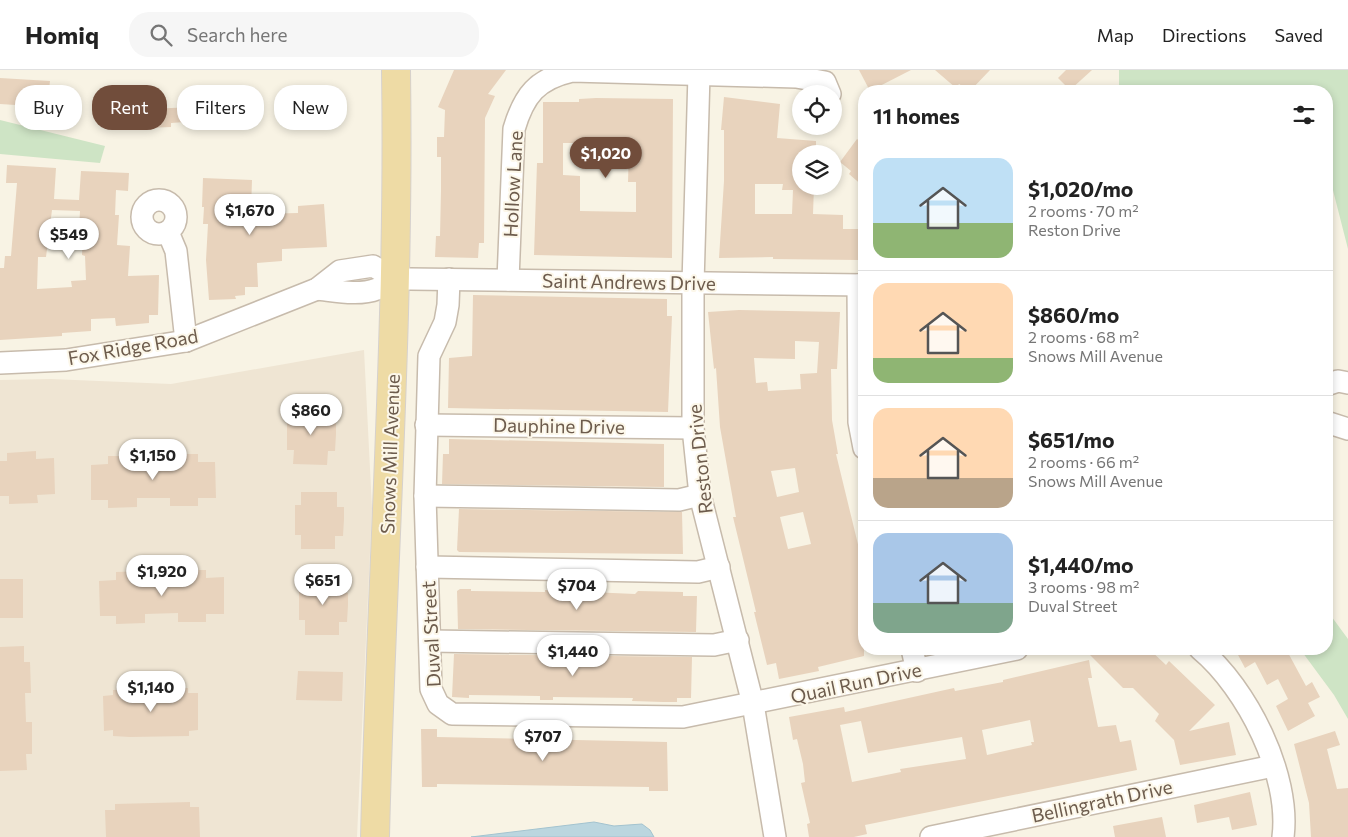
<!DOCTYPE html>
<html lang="en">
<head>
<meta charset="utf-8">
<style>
  :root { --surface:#fff; --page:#f6f6f6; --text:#222; --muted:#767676; --line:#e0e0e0; --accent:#714d3b }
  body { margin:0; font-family:Commissioner,sans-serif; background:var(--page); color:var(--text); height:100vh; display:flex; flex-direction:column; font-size:19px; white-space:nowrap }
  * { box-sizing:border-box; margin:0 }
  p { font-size:16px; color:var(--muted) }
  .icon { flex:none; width:28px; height:28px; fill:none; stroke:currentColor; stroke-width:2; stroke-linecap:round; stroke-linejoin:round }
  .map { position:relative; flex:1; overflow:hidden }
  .drawer { position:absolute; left:858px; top:15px; width:475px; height:570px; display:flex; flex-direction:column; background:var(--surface); border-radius:20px; box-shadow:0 2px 8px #0003 }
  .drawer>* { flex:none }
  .guide { position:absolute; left:15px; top:15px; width:475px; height:45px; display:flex; gap:10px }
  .controls { position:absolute; left:792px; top:15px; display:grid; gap:10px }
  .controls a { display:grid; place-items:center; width:50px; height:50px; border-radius:50%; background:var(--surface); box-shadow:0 2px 8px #0003; font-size:25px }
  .price { position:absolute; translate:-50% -42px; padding:0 11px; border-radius:18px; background:#fff; color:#222; font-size:16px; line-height:32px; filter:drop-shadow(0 1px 2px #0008) }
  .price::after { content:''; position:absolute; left:50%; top:30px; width:15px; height:11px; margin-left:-8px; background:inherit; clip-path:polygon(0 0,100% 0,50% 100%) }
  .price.active { background:var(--accent); color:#fff }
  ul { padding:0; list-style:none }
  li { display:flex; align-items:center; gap:15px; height:125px; padding:0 15px }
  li+li { border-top:1px solid var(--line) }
  li span { display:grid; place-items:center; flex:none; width:140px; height:100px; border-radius:15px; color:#555 }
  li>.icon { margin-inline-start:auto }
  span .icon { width:60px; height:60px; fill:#fffc; stroke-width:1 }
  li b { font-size:21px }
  h2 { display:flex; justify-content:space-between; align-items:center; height:60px; padding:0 15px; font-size:21px }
  .pill { padding:0 18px; border-radius:20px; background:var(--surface); box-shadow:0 2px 8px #0003; font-size:18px; line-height:45px }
  .pill.active { background:var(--accent); color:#fff }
  header { display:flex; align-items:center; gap:30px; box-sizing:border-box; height:70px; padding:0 25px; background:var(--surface); border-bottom:1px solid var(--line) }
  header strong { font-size:24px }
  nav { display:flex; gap:28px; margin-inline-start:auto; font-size:18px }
  .search { width:350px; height:45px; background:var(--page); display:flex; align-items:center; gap:12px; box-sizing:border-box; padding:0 18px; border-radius:20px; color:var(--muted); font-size:19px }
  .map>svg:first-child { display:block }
  .residential { fill:#efe5d3 }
  .green { fill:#cee4c5 }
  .water { fill:#bbd6df; stroke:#a3c3cf }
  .building { fill:#e8d3bd; fill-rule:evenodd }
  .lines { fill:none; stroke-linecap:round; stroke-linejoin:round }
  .minor-casing { stroke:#c7bbac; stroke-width:24 }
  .major-casing { stroke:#d6d1cd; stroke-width:30 }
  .minor { stroke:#fff; stroke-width:21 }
  .major { stroke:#eedba5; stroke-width:28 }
  .labels { text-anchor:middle; stroke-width:4; stroke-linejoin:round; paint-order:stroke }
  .street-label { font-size:19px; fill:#6d5c4d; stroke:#fcf7e9 }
</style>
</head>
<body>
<header>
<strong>Homiq</strong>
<div class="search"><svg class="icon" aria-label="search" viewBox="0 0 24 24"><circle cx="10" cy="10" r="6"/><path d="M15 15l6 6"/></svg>Search here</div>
<nav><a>Map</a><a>Directions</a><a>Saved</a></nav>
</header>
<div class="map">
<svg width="1348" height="767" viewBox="0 0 1348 767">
  <rect width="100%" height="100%" fill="#f8f3e4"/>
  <path class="residential" d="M364,280L372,438L357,767H0V310L51,309L171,314Z"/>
  <g class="green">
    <path d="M1119,0H1348V179L1326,93V21H1119Z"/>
    <path d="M0,50L105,76L100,93L0,84Z"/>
    <path d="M1326,539L1348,569V649L1334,625L1300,579H1326Z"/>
  </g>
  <path class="water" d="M594,752L614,756L642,754L650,760L654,767H471Z"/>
  <g class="building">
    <path d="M454,0H506L488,24L495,26L485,48L484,173H479L478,188L435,187L436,166H440L441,121V87H437V67H444L445,40L438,37Z"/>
    <path d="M859,0H911L870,21Z"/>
    <path d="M935,0H990L970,21L959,14L956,18Z"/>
    <path d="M1066,0H1092L1070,20L1058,8Z"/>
    <path d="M0,8L50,11L47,37L0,34Z"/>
    <path d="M134,16L145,47L131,52L120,21Z"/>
    <path d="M724,27L780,34L777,68L816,71V84H801V116H814L813,144L843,145V159H858V190L773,189V187L719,188L724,111V60H721ZM755,114H783L782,120H793L792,144H755Z"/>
    <path d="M596,28L673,29L672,188L534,185L537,93H543V32H579V29ZM563,73H607V77H629L628,112H636V142L580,141V106L563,105Z"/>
    <path d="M197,37L198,51L171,53V57L146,58L145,39Z"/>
    <path d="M857,69L864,74V117L849,104L851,101L840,92Z"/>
    <path d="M7,95L56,98L54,129L79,130L81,101L129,103L128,121L116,120L115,145H119L117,175L130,176L128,206L159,205L158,245H149V253L116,256L115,248L91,249V261L62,263V266L0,270V198H4L5,186H11L17,113H6ZM52,140L80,141L79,159L83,160L82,185L85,186L86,210L71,211L72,217L37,219L38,187H46Z"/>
    <path d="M203,108L252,110L251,140H256V144L298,143V136L324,134L327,177L282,179V191L257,193L258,217H245V225L235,226L236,229L209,230L206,190L208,154H203L204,137H202Z"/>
    <path d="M473,225L667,229V246H672L668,342L448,338L449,288L472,286Z"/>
    <path d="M739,240L840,242L837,299H831L832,350L838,384H836L864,499V586L818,597L819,601L779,609L776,593L767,595L754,542H756L733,447H736L720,357L716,298L714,299L708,242ZM795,271L819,272L817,303L800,304L801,319L768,321L767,312L756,313L754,288L795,289ZM795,398L799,422L777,427L771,401ZM803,442L811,474L788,479L780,447Z"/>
    <path d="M293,337H329V352L336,353V364L335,381H328L327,395L293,394L294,380H287V351H293Z"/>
    <path d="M449,369L664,374V417L442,414L443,384H449Z"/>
    <path d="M36,381V389L54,388L55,424L37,425L38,433L9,434V426H0V391H7V383Z"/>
    <path d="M187,384H198V392H215L216,428H198V436H170V428H137V437L108,438V430H91V395L108,394V386H136V393H169V385Z"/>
    <path d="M301,422H337V437H344V449L343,466H335V479H301V465H295V435H301Z"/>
    <path d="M459,439L682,442L683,484L459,482L457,480Z"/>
    <path d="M195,500H206V508L224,507V544H206V552H178V543L145,544V553L116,554V546H100L99,511L116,510V502L144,501V509L177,508V501Z"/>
    <path d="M305,507L341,508V523H348V535L347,552H339V565H305V550H299V521H305Z"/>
    <rect x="0" y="509" width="23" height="39"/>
    <path d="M460,519H471V521L545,522V520L635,524L638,521L683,522V526H697L696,562L458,559L457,521Z"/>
    <path d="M24,576V592H30L31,623H25L26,652H32V684H26L27,700L0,701V577Z"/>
    <path d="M1084,579H1149L1166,595L1169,591L1215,635L1189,661L1229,652L1236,685L1180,695L1174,670L1155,651L1159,644L1133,618H1123Z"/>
    <path d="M1245,579H1286L1306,616L1312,612L1320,627L1308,633L1315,646L1288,661L1276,636L1288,629L1278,609L1267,615L1255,592L1245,598L1237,583Z"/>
    <path d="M454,584L692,587L691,628H677V632H663L632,631L633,628L553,627V630H540V626L469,625V628L452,627Z"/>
    <path d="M1089,590L1092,608H1088L1098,657L1116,655L1120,672L1131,670L1137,700L865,755L867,764L854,767H809L807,754L810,753L801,713L805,712L803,694L797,669L793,670L789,647L844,637L845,642L954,618L955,621L1003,612V610ZM1030,650L1034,672H1031L1032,675L987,685L982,660ZM861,651L868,683L962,667L966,689L900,699L901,702L852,712L840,655Z"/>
    <path d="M298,601L343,602L342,631L296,630Z"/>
    <path d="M158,618H188V623H198V660L189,661V666L130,667L113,666V660L104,661L103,626L113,625V620Z"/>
    <path d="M421,659H437V667L667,672L668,721H649V717L437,714V717H422Z"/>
    <path d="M1335,661L1340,675L1327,679L1337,719L1348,718V767H1311L1309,733L1294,674Z"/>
    <path d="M1250,722L1257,755L1232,760L1229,747L1197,753L1194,735Z"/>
    <path d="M190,732V737H199L200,767H106L105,740H115V734Z"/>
    <path d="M1162,747L1166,767H1115L1113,756Z"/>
  </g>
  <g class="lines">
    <defs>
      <g id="minor">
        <path d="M699,4L693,214V358L700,425L753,634L775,767"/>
        <circle cx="159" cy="147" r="17"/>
        <path d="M168,162L176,181L186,271"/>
        <path d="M449,209L448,235L445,252L429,286L425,426L431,619L438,634L452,644L683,647L1017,579"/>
        <path d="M508,210L514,59C524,25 537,9 572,1L796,7L825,12L830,24"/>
        <path d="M858,215L859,352L864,378"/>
        <path d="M317,219C336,221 359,226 377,219C393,213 390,209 410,209L864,215"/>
        <path d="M0,293L66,290L186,271L317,219L340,201L373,196L395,209"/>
        <path d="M1326,315L1338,311L1348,313"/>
        <path d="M1326,352L1348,359"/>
        <path d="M426,355L693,358"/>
        <path d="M425,426L679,430L700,425"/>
        <path d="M427,497L698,502L719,497"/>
        <path d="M430,571L714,575L738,570"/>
        <path d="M912,579L917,601"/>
        <path d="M1200,579C1247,618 1291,705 1283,767"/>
        <path d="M931,767L1273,696"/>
      </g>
      <path id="major" d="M375,767C381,511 400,256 396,0"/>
    </defs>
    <use href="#minor" class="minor-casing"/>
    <use href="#major" class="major-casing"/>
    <use href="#minor" class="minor"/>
    <use href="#major" class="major"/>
  </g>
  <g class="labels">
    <g class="street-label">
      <text transform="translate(513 114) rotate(-87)" y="7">Hollow Lane</text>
      <text transform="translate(629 212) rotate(1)" y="7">Saint Andrews Drive</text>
      <text transform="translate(133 277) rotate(-10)" y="7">Fox Ridge Road</text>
      <text transform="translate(559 356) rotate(1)" y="7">Dauphine Drive</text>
      <text transform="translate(390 384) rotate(-88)" y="7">Snows Mill Avenue</text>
      <text transform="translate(700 389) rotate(-96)" y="7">Reston Drive</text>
      <text transform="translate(431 564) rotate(-93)" y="7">Duval Street</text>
      <text transform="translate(856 613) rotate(-12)" y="7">Quail Run Drive</text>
      <text transform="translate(1102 731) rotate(-12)" y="7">Bellingrath Drive</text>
    </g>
  </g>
</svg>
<div class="controls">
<a><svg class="icon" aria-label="locate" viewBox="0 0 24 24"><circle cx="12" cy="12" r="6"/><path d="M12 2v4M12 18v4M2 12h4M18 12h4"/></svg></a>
<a><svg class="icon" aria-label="layers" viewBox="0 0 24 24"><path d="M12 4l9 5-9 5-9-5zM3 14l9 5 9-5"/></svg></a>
</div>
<b class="price active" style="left:606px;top:109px">$1,020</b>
<b class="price" style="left:250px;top:166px">$1,670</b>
<b class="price" style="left:69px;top:190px">$549</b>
<b class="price" style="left:311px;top:366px">$860</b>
<b class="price" style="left:153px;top:411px">$1,150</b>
<b class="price" style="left:162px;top:527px">$1,920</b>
<b class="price" style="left:323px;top:536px">$651</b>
<b class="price" style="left:577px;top:541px">$704</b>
<b class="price" style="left:573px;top:607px">$1,440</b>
<b class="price" style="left:151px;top:643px">$1,140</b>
<b class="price" style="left:543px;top:692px">$707</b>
<div class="guide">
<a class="pill">Buy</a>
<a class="pill active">Rent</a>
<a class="pill">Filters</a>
<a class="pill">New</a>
</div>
<section class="drawer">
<h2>11 homes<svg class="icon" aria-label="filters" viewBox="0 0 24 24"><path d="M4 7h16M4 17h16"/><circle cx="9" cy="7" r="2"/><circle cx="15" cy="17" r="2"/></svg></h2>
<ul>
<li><span style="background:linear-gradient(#bfe0f5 65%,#8fb573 0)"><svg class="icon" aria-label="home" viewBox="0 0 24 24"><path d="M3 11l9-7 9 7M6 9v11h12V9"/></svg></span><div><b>$1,020/mo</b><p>2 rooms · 70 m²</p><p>Reston Drive</p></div></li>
<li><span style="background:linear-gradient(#ffd9b3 75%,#8fb573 0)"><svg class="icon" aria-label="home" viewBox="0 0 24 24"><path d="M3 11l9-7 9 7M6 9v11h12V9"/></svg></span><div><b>$860/mo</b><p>2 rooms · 68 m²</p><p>Snows Mill Avenue</p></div></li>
<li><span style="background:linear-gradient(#ffd9b3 70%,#b9a48a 0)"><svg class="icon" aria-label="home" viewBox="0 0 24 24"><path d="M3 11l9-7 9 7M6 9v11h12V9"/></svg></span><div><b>$651/mo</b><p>2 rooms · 66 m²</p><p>Snows Mill Avenue</p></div></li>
<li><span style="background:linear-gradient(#a9c7e8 70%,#7fa58c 0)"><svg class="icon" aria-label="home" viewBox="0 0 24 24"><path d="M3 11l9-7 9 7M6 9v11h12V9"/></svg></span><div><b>$1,440/mo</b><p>3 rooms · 98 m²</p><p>Duval Street</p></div></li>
</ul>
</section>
</div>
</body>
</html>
